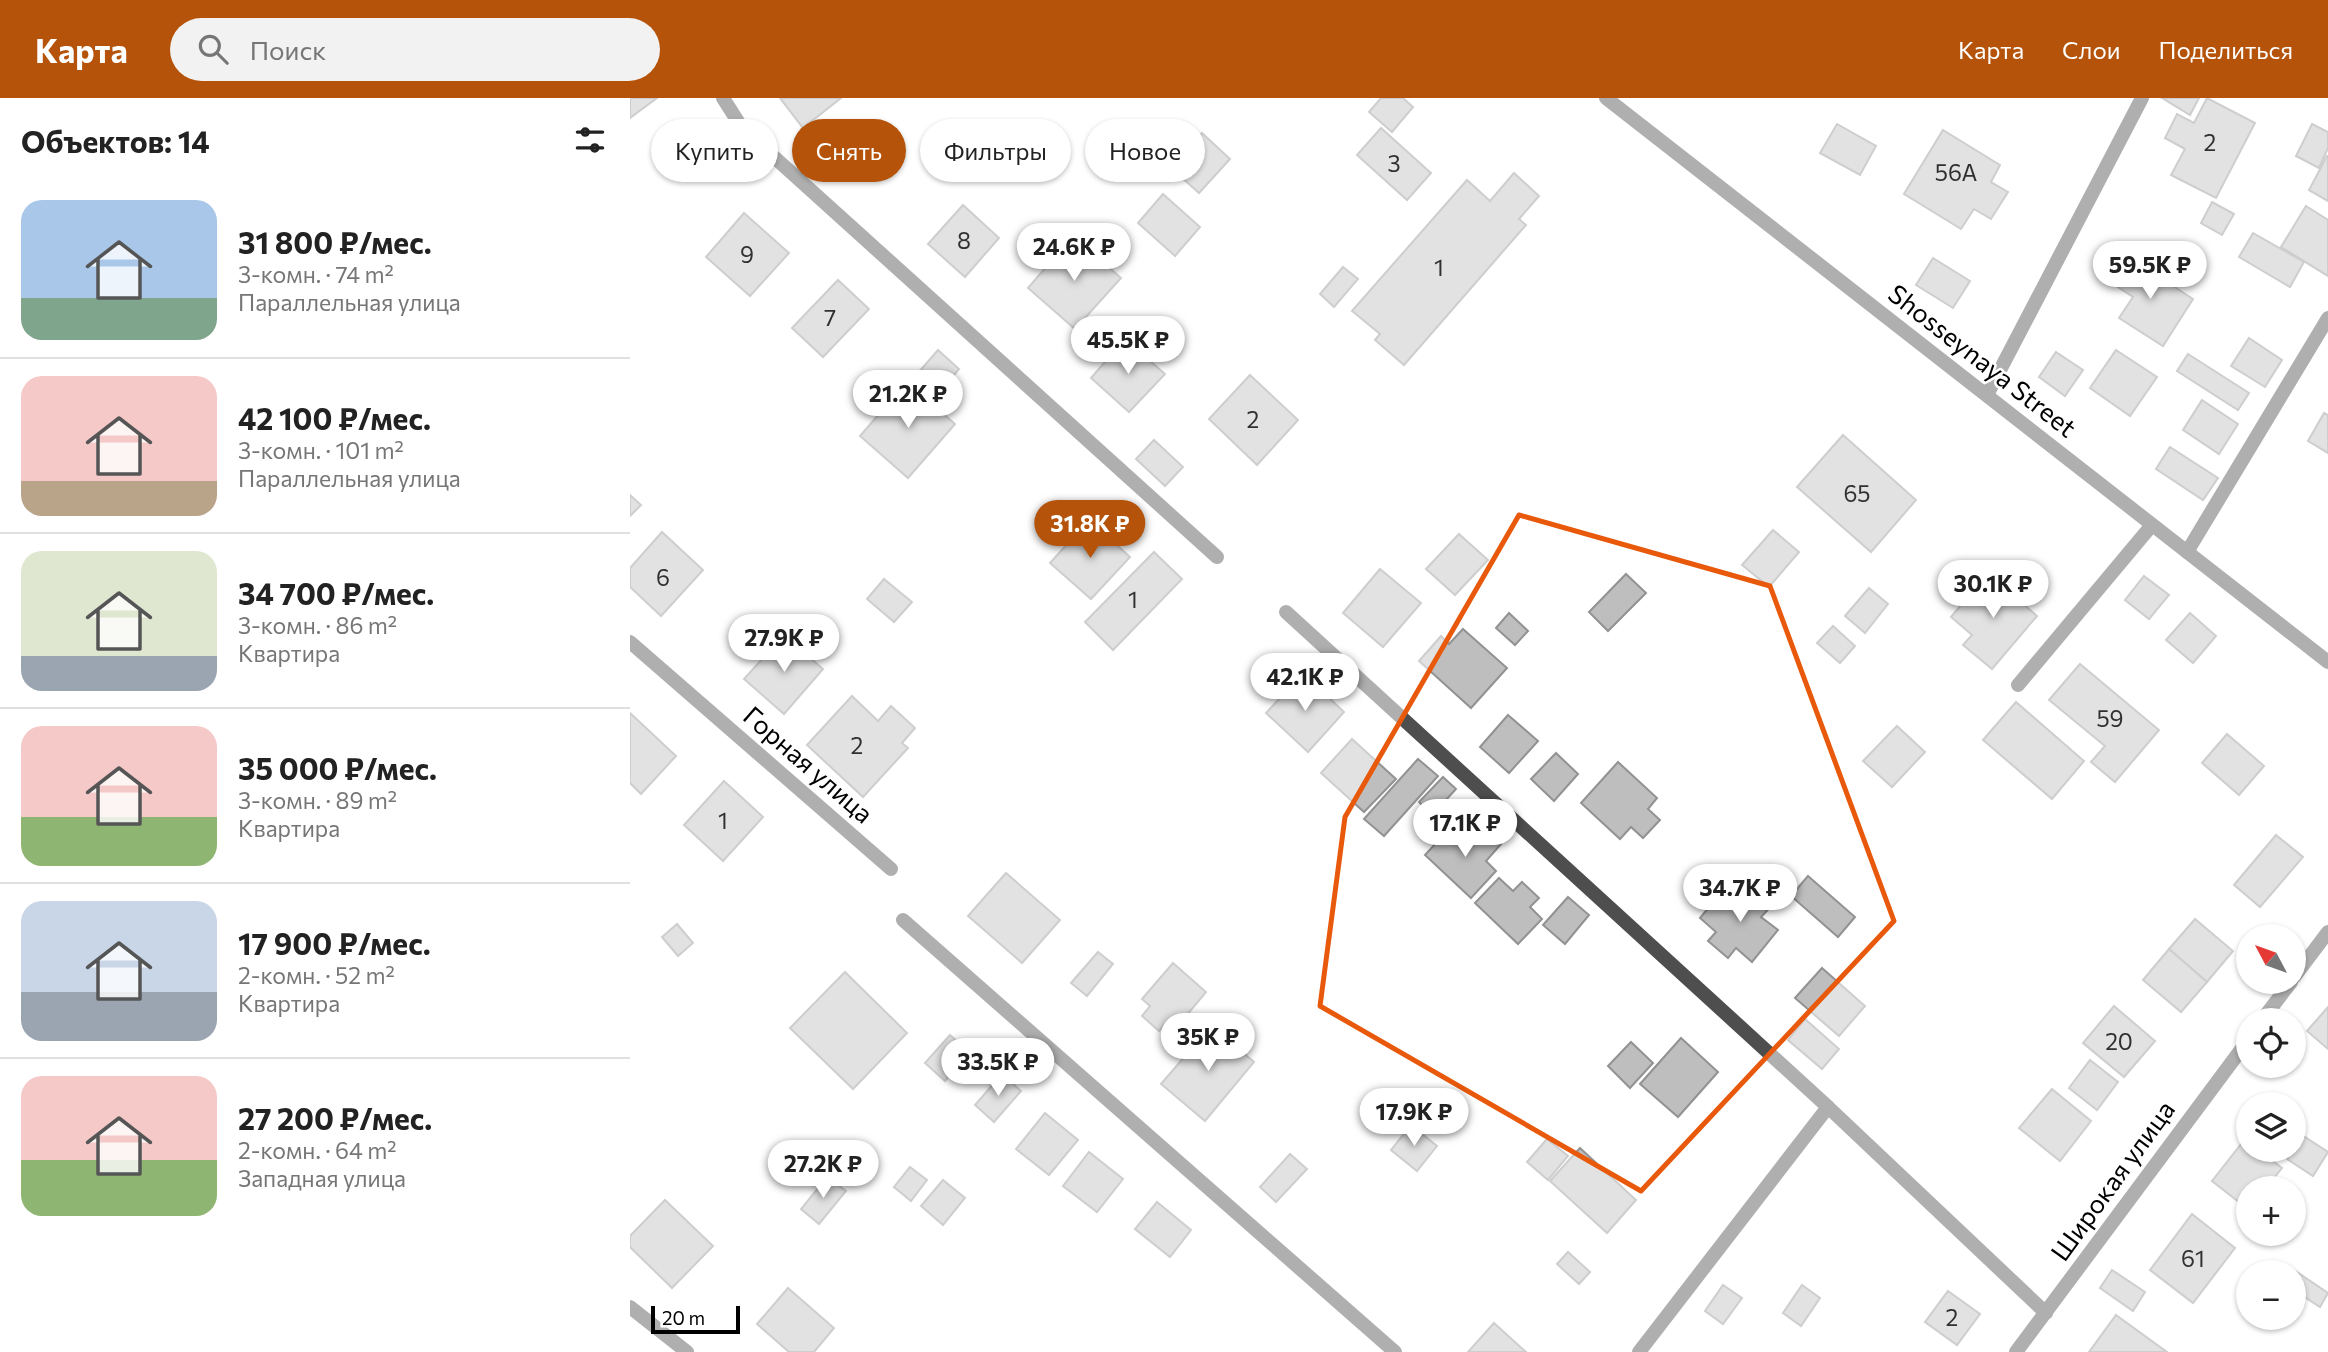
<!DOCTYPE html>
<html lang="ru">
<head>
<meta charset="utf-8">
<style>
  :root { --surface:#fff; --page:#f2f2f2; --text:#222; --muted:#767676; --line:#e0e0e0; --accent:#b45309 }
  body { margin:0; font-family:Commissioner,sans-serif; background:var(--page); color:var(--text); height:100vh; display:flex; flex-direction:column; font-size:26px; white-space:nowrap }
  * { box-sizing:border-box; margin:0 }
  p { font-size:23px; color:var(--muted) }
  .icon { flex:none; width:38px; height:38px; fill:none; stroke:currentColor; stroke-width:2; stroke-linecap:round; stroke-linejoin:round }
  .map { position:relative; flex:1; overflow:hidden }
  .drawer { display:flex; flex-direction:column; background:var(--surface); width:630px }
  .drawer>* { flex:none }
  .hud { position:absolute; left:21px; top:21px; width:665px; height:63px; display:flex; gap:14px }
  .needle { width:46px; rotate:311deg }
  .controls { position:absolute; left:1606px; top:826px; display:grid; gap:14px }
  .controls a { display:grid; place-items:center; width:70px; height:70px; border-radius:50%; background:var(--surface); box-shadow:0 2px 5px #0004; font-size:35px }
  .scale { position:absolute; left:21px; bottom:18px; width:89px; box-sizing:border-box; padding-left:7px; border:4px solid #000; border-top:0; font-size:19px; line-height:24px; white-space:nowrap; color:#000; -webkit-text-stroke:5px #fff; paint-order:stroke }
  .price { position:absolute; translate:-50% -60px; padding:0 16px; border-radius:24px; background:#fff; color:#222; font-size:23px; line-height:46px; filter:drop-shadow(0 2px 4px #0008) }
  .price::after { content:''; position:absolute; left:50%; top:42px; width:21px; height:16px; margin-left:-10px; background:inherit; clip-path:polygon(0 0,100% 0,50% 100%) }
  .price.current { background:var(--accent); color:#fff }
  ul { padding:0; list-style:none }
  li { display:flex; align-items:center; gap:21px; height:175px; padding:0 21px }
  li+li { border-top:2px solid var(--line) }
  li span { display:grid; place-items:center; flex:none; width:196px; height:140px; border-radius:21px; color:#555 }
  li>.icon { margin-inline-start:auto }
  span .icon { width:84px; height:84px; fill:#fffc; stroke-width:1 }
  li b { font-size:30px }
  h2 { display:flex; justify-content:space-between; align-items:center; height:84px; padding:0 21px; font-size:30px }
  .chip { padding:0 24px; border-radius:32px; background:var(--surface); box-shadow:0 2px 5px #0004; font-size:24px; line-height:63px }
  .chip.current { background:var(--accent); color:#fff }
  header { display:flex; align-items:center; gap:42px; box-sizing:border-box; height:98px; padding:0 35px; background:var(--accent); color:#fff }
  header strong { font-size:33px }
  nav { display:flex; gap:38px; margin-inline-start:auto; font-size:24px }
  .search { width:490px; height:63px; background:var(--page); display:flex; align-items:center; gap:18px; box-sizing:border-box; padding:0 24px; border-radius:38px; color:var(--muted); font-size:26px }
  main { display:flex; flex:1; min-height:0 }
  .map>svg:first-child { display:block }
  .building { fill:#bebebe; stroke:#929292; stroke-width:2 }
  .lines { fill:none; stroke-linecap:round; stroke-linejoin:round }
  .minor { stroke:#4e4e4e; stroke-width:14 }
  .tertiary { stroke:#4e4e4e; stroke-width:14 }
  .marked { fill:none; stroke:#e8590c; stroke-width:5; stroke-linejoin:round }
  .labels { text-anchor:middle; stroke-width:5; stroke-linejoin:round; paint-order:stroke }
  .number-label { font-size:23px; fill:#303030 }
  .street-label { font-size:26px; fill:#000; stroke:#fff }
</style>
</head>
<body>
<header>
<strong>Карта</strong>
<div class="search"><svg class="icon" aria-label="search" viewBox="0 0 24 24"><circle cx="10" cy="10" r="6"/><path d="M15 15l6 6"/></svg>Поиск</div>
<nav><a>Карта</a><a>Слои</a><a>Поделиться</a></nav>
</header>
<main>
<section class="drawer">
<h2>Объектов: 14<svg class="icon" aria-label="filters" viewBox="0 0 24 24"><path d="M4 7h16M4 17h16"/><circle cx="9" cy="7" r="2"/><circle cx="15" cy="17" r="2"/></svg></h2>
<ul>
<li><span style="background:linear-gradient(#a9c7e8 70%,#7fa58c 0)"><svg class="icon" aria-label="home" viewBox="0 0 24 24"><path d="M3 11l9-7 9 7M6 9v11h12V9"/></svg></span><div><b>31 800 ₽/мес.</b><p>3-комн. · 74 m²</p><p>Параллельная улица</p></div></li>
<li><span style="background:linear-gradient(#f6c9c9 75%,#b9a48a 0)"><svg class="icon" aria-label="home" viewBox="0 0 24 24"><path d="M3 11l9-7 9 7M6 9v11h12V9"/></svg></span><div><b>42 100 ₽/мес.</b><p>3-комн. · 101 m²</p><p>Параллельная улица</p></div></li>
<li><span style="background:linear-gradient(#dfe7d0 75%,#9aa5b1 0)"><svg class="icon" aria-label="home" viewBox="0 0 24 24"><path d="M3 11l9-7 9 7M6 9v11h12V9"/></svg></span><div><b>34 700 ₽/мес.</b><p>3-комн. · 86 m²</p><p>Квартира</p></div></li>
<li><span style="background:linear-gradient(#f6c9c9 65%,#8fb573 0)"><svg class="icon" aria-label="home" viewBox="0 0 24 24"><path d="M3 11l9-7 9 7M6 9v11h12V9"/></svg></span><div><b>35 000 ₽/мес.</b><p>3-комн. · 89 m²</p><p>Квартира</p></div></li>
<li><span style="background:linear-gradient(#c9d6e8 65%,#9aa5b1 0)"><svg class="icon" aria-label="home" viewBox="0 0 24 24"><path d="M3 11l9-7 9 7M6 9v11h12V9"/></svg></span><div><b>17 900 ₽/мес.</b><p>2-комн. · 52 m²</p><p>Квартира</p></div></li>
<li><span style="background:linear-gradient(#f6c9c9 60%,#8fb573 0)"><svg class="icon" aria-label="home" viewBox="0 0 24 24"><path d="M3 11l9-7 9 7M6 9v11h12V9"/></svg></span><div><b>27 200 ₽/мес.</b><p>2-комн. · 64 m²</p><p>Западная улица</p></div></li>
</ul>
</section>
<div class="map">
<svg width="1698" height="1254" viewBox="0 0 1698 1254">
  <rect width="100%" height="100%" fill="#fff"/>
  <g class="building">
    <path d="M0,0H27L0,20Z"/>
    <path d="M150,0H211L173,30Z"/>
    <path d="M751,0H773L783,9L762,34L739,14Z"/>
    <path d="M1532,0H1569L1560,17Z"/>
    <path d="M1577,0L1625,25L1586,100L1541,77L1555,51L1535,40L1547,16L1564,25Z"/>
    <path d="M1207,26L1246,48L1230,77L1190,55Z"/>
    <path d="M1682,26L1698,34V50L1689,70L1666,58Z"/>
    <path d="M751,30L801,75L777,102L727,57Z"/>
    <path d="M1313,32L1370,67L1361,84L1378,94L1361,121L1344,111L1331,131L1274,96Z"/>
    <path d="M572,35L600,61L569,95L541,70Z"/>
    <path d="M1697,58H1698V103L1679,92Z"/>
    <path d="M884,75L909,98L889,121L896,127L774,267L745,242L750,236L722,213L837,82L860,103Z"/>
    <path d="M533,96L570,129L545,158L508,125Z"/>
    <path d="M1582,104L1604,116L1592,137L1571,125Z"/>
    <path d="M333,107L369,140L335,179L298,146Z"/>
    <path d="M1676,108L1698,122V178L1651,149Z"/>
    <path d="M114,115L159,155L120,198L76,159Z"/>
    <path d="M1623,135L1674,164L1660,189L1609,159Z"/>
    <path d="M443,138L491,180L445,231L398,190Z"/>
    <path d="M1497,158L1563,201L1533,248L1489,220L1503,199L1480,184Z"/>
    <path d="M1303,160L1340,183L1323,210L1286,187Z"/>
    <path d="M713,169L728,181L704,209L690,196Z"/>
    <path d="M208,182L239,211L193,259L162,230Z"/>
    <path d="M1619,240L1652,262L1635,289L1601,268Z"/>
    <path d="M495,241L535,276L499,314L461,280Z"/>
    <path d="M308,252L329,271L310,294L288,275Z"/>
    <path d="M1486,252L1527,279L1500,318L1460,290Z"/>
    <path d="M1426,254L1453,272L1435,298L1409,279Z"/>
    <path d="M1558,256L1619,295L1608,312L1547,273Z"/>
    <path d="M620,277L668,322L627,367L579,321Z"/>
    <path d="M277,284L325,326L278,380L230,338Z"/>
    <path d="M1572,302L1608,326L1589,356L1553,332Z"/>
    <path d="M1694,315L1698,317V355L1678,343Z"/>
    <path d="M1213,337L1286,402L1241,454L1167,389Z"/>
    <path d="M524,342L553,369L535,388L506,361Z"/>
    <path d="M1540,349L1588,380L1573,402L1526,371Z"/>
    <path d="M0,397L11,407L0,418Z"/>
    <path d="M459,422L500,459L461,501L420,465Z"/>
    <path d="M1143,432L1169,454L1139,489L1112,467Z"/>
    <path d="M32,434L73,472L31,518L0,489V470Z"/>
    <path d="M829,436L858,462L825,497L796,471Z"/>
    <path d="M524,454L552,481L483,552L455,524Z"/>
    <path d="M750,471L791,505L753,549L713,515Z"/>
    <path d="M1358,475L1407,518L1362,571L1333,547L1342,537L1321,519Z"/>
    <path d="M996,476L1016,495L978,533L959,514Z"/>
    <path d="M1514,478L1539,497L1519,521L1495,502Z"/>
    <path d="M254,481L282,504L264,524L237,501Z"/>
    <path d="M1239,490L1258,506L1235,535L1215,518Z"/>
    <path d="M879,515L898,533L885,547L866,530Z"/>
    <path d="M1560,515L1586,538L1563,565L1536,542Z"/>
    <path d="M1203,528L1225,548L1210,565L1187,545Z"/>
    <path d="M833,531L877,570L841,610L789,563L811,538L819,546Z"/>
    <path d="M154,537L193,571L154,616L114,581Z"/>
    <path d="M1450,566L1529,632L1485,684L1461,664L1475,648L1419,602Z"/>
    <path d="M673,575L714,614L678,654L636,615Z"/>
    <path d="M222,598L248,623L261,608L285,630L272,645L278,650L233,699L177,647Z"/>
    <path d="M1386,604L1454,663L1422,701L1353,642Z"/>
    <path d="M0,615L46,658L11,696L0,685Z"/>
    <path d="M878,617L908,643L879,675L850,649Z"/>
    <path d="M1267,628L1295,654L1262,689L1233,663Z"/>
    <path d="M1597,636L1634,668L1609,697L1572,665Z"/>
    <path d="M722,641L766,681L734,714L691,675Z"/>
    <path d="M926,655L948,676L924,703L901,681Z"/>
    <path d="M788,661L808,678L754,738L734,721Z"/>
    <path d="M988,664L1027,700L1018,711L1030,722L1013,740L1001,729L990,741L951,705Z"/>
    <path d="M813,679L826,691L802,717L789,704Z"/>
    <path d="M94,683L133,719L93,763L54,727Z"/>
    <path d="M851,728L871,746L856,763L866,773L841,800L795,757L820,730L836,745Z"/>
    <path d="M1646,737L1673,759L1630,809L1604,787Z"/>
    <path d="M376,775L430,822L392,865L338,818Z"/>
    <path d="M1178,778L1225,819L1208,839L1161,798Z"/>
    <path d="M869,780L883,793L892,784L909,800L900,809L912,821L888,846L845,805Z"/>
    <path d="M1096,789L1114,804L1126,790L1144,805L1131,819L1148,832L1122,864L1106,850L1098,860L1078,843L1086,834L1070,820Z"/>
    <path d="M938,799L959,817L935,846L913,827Z"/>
    <path d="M1565,821L1603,853L1577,884L1539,851Z"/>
    <path d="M47,826L63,845L48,858L32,839Z"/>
    <path d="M1539,851L1577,884L1551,914L1513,882Z"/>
    <path d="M468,854L483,866L457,898L441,885Z"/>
    <path d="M543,865L576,894L546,930L538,923L529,933L512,918L520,908L512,901Z"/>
    <path d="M1192,870L1235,908L1209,938L1165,900Z"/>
    <path d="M215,874L277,935L223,991L160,930Z"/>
    <path d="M1484,908L1525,943L1494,979L1453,945Z"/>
    <path d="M1698,909V951L1677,933Z"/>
    <path d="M1175,921L1209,951L1192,971L1158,942Z"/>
    <path d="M581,928L624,964L575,1023L531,986Z"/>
    <path d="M320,937L340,955L315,983L295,965Z"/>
    <path d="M1051,940L1088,974L1048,1019L1010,986Z"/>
    <path d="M1001,944L1023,965L1000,990L978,968Z"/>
    <path d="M1460,962L1488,984L1467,1012L1439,990Z"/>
    <path d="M372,976L391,993L364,1024L345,1007Z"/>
    <path d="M1422,991L1461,1023L1430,1063L1389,1030Z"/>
    <path d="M415,1015L448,1042L419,1077L386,1051Z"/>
    <path d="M781,1027L807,1048L787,1073L761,1052Z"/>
    <path d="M1672,1037L1698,1054L1683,1078L1657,1061Z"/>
    <path d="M917,1041L938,1058L918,1082L897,1064Z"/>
    <path d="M1615,1041L1619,1045V1052H1628L1652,1070L1636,1090H1619V1112L1582,1083Z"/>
    <path d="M950,1050L1006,1102L977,1135L920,1083Z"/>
    <path d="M459,1054L493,1081L467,1114L433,1088Z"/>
    <path d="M660,1056L677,1071L646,1104L630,1089Z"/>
    <path d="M280,1069L297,1082L281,1103L264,1089Z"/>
    <path d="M197,1079L216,1093L189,1126L171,1111Z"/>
    <path d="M313,1082L335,1100L313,1127L291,1108Z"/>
    <path d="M35,1102L83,1148L42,1190L0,1149V1138Z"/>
    <path d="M527,1104L561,1132L540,1159L505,1131Z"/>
    <path d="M1562,1116L1605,1150L1563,1205L1520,1172Z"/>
    <path d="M938,1154L960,1174L949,1186L927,1166Z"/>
    <path d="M1661,1170L1698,1195L1690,1209L1664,1192V1174H1658Z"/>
    <path d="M1482,1172L1515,1194L1503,1213L1470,1190Z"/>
    <path d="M1093,1187L1112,1200L1093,1226L1075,1213Z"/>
    <path d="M1172,1187L1190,1200L1171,1228L1153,1215Z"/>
    <path d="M158,1190L204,1230L184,1254H159L127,1226Z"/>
    <path d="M1318,1193L1350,1216L1327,1247L1295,1224Z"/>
    <path d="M1486,1217L1537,1254H1459Z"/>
    <path d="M864,1225L896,1254H838Z"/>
  </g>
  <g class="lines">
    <g class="minor">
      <path d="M93,0L112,30L587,459"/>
      <path d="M1357,297L1512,0"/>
      <path d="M1557,454L1698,220"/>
      <path d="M656,514L1198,1009L1009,1254"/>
      <path d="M0,544L261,771"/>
      <path d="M1388,587L1522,427"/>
      <path d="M273,822L765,1254"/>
      <path d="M1664,879L1698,834"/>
      <path d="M1632,922L1661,884"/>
      <path d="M1198,1009L1416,1215"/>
      <path d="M0,1209L57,1254"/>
      <path d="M1386,1254L1619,941"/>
    </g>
    <path class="tertiary" d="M976,0L1698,564"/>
  </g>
  <path d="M0 0H1698V1254H0ZM889,417L1140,488L1264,823L1011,1093L690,908L715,719Z" fill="#fff" fill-opacity=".55" fill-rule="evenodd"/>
  <path class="marked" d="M889,417L1140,488L1264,823L1011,1093L690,908L715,719Z"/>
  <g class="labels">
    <g class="number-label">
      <text x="1580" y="53">2</text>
      <text x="764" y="74">3</text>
      <text x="1326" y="83">56А</text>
      <text x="334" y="151">8</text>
      <text x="117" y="165">9</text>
      <text x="809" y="178">1</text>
      <text x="200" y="228">7</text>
      <text x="623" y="330">2</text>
      <text x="1227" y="404">65</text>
      <text x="33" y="488">6</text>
      <text x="503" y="510">1</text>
      <text x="1480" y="629">59</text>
      <text x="227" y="656">2</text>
      <text x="93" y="731">1</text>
      <text x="1489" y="952">20</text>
      <text x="1563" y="1169">61</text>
      <text x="1322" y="1228">2</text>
    </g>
    <g class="street-label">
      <text transform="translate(1352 263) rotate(38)" y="9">Shosseynaya Street</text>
      <text transform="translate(178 667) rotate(41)" y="9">Горная улица</text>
      <text transform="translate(1483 1083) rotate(-54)" y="9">Широкая улица</text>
    </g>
  </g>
</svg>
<div class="controls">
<a><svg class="needle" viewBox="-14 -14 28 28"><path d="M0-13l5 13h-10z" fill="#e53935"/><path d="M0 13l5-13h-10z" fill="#767676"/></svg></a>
<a><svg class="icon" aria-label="locate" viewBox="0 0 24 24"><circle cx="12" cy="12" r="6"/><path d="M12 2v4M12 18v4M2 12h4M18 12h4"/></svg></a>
<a><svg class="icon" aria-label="layers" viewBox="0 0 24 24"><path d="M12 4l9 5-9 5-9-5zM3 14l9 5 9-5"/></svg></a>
<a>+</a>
<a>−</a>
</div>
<div class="scale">20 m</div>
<b class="price" style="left:444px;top:185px">24.6K ₽</b>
<b class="price" style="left:1520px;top:203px">59.5K ₽</b>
<b class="price" style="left:498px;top:278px">45.5K ₽</b>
<b class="price" style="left:278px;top:332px">21.2K ₽</b>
<b class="price current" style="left:460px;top:462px">31.8K ₽</b>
<b class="price" style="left:1363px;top:522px">30.1K ₽</b>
<b class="price" style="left:154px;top:576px">27.9K ₽</b>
<b class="price" style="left:675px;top:615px">42.1K ₽</b>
<b class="price" style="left:835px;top:761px">17.1K ₽</b>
<b class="price" style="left:1110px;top:826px">34.7K ₽</b>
<b class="price" style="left:578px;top:975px">35K ₽</b>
<b class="price" style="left:368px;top:1000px">33.5K ₽</b>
<b class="price" style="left:784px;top:1050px">17.9K ₽</b>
<b class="price" style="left:193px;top:1102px">27.2K ₽</b>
<div class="hud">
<a class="chip">Купить</a>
<a class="chip current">Снять</a>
<a class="chip">Фильтры</a>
<a class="chip">Новое</a>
</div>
</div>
</main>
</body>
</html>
